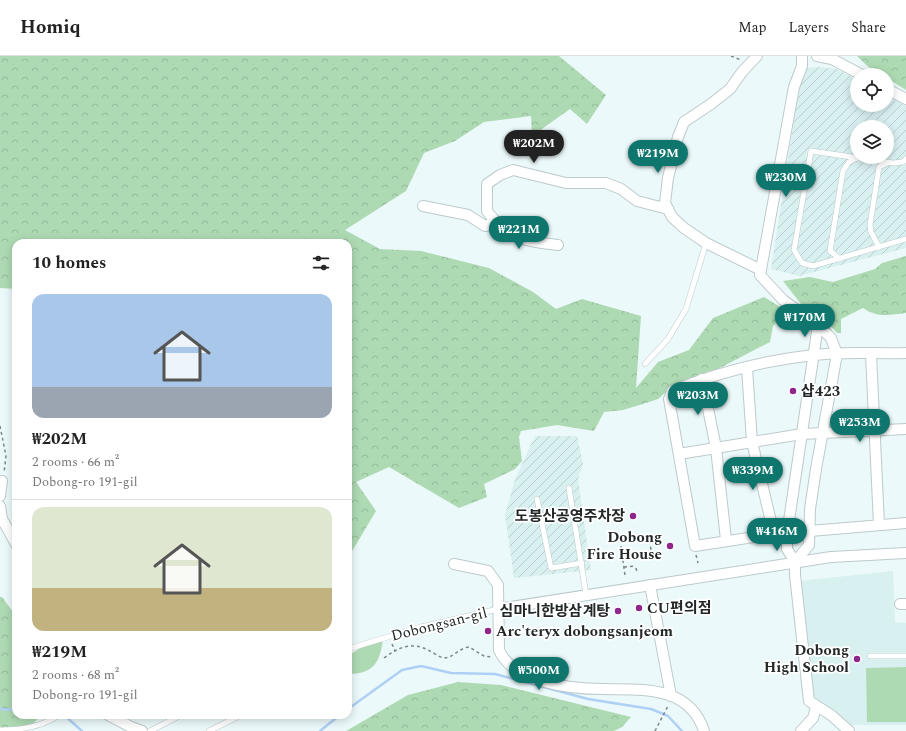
<!DOCTYPE html>
<html lang="en">
<head>
<meta charset="utf-8">
<style>
  :root { --surface:#fff; --page:#f2f2f2; --text:#222; --muted:#767676; --line:#e0e0e0; --accent:#0f766e }
  body { margin:0; font-family:Spectral,"Noto Sans KR",serif; background:var(--page); color:var(--text); height:100vh; display:flex; flex-direction:column; font-size:15px; white-space:nowrap }
  * { box-sizing:border-box; margin:0 }
  p { font-size:13px; color:var(--muted) }
  .icon { flex:none; width:22px; height:22px; fill:none; stroke:currentColor; stroke-width:2; stroke-linecap:round; stroke-linejoin:round }
  .map { position:relative; flex:1; overflow:hidden }
  .panel { position:absolute; left:12px; top:183px; width:340px; height:480px; display:flex; flex-direction:column; background:var(--surface); border-radius:12px; box-shadow:0 2px 10px #0003 }
  .panel>* { flex:none }
  .fabs { position:absolute; left:850px; top:12px; display:grid; gap:8px }
  .fabs a { display:grid; place-items:center; width:44px; height:44px; border-radius:50%; background:var(--surface); box-shadow:0 2px 10px #0003; font-size:20px }
  .price { position:absolute; translate:-50% -34px; padding:0 9px; border-radius:14px; background:var(--accent); color:#fff; font-size:13px; line-height:26px; filter:drop-shadow(0 1px 2px #0008) }
  .price::after { content:''; position:absolute; left:50%; top:24px; width:12px; height:9px; margin-left:-6px; background:inherit; clip-path:polygon(0 0,100% 0,50% 100%) }
  .price.active { background:#222; color:#fff }
  ul { padding:0; list-style:none }
  li { display:grid; align-content:center; gap:8px; height:212px; padding:0 20px }
  li+li { border-top:1px solid var(--line) }
  li span { display:grid; place-items:center; height:124px; border-radius:12px; color:#555 }
  li>.icon { margin-inline-start:auto }
  span .icon { width:72px; height:72px; fill:#fffc; stroke-width:1 }
  li b { font-size:17px }
  h2 { display:flex; justify-content:space-between; align-items:center; height:48px; padding:0 20px; font-size:17px }
  header { display:flex; align-items:center; gap:24px; box-sizing:border-box; height:56px; padding:0 20px; background:var(--surface); border-bottom:1px solid var(--line) }
  header strong { font-size:19px }
  nav { display:flex; gap:22px; margin-inline-start:auto; font-size:14px }
  .map>svg:first-child { display:block }
  .built { fill:#d9f0f1 }
  .industrial { fill:url(#industrial-furrows); fill-rule:evenodd }
  .green { fill:#aedab3 }
  .forest { fill:url(#forest-crowns) }
  .lines { fill:none; stroke-linecap:round; stroke-linejoin:round }
  .stream { stroke:#afd0f5; stroke-width:2.5 }
  .lane-casing { stroke:#bdcacb; stroke-width:6 }
  .street-casing { stroke:#bdcacb; stroke-width:12 }
  .path { stroke:#7d8686; stroke-width:1.5; stroke-dasharray:3 3; stroke-linecap:butt }
  .lane { stroke:#fff; stroke-width:5 }
  .street { stroke:#fff; stroke-width:10 }
  .poi-dot { fill:#8e268b; stroke:#fff; stroke-width:1.5 }
  .labels { text-anchor:middle; stroke-width:3.5; stroke-linejoin:round; paint-order:stroke }
  .poi-label { font-size:15px; font-weight:bold; fill:#222727; stroke:#fff; text-anchor:end }
  .street-label { font-size:15px; fill:#222727; stroke:#fff }
</style>
</head>
<body>
<header>
<strong>Homiq</strong>
<nav><a>Map</a><a>Layers</a><a>Share</a></nav>
</header>
<div class="map">
<svg width="906" height="675" viewBox="0 0 906 675">
  <defs>
    <pattern id="industrial-furrows" width="10" height="10" patternUnits="userSpaceOnUse"><rect width="10" height="10" fill="#d9f0f1"/><path d="M-1 1l2-2M0 10L10 0M9 11l2-2" fill="none" stroke="#bacecf"/></pattern>
    <pattern id="forest-crowns" width="20" height="18" patternUnits="userSpaceOnUse"><rect width="20" height="18" fill="#aedab3"/><path d="M2 6a3 3 0 1 1 6 0M12 15a3 3 0 1 1 6 0" fill="none" stroke="#95bb9a"/></pattern>
  </defs>
  <rect width="100%" height="100%" fill="#ecf9fa"/>
  <path class="built" d="M893,515L895,566L906,567V669H848L811,639L799,525Z"/>
  <g class="industrial">
    <path d="M819,11L837,13L857,24V49H887V40L906,50V192L799,220L771,213L800,26L807,12ZM857,71H887V101H857Z"/>
    <path d="M535,380H577L583,408L578,423L591,514L514,522L505,459L515,423Z"/>
  </g>
  <g class="green">
    <path d="M383,583C380,606 374,618 348,618V600L365,589Z"/>
    <path d="M906,611V666H867L866,612Z"/>
  </g>
  <g class="forest">
    <path d="M0,0H559L606,39L587,68L570,53L532,80L531,60L484,66L455,85L424,97L406,135L345,174L380,193L421,195L489,212L533,236L556,253L582,243L641,260L636,332L658,306L689,294L713,262L764,241L787,255L773,270L770,286L716,314L706,316L697,325L667,335L658,343L646,347L623,354L604,356L594,375L557,369L521,375L519,381L522,405L515,413L484,428L487,441L459,452L389,411L356,426L376,455L348,502V187H16V233L0,232Z"/>
    <path d="M857,0H906V34L887,22V19C875,19 865,8 857,0Z"/>
    <path d="M906,200V257C890,259 877,262 863,252L841,263V277H837L820,258L801,248L783,225L810,221L833,226L875,213L882,207Z"/>
    <path d="M0,541H2L16,560V659H41L33,668L0,675Z"/>
    <path d="M458,626L501,629L631,661L622,671L614,675H346L408,639Z"/>
  </g>
  <g class="lines">
    <g class="stream">
      <path d="M0,653L16,654"/>
      <path d="M348,653L402,614L421,610L451,617L495,618L588,643L651,653L668,660L682,675"/>
      <path d="M64,659L82,675"/>
      <path d="M320,675L340,659"/>
    </g>
    <defs>
      <g id="lane">
        <path d="M906,103L903,106L893,107L811,95L794,194L802,207L813,210L906,183"/>
        <path d="M879,191L871,176L870,169L879,111L887,107"/>
        <path d="M840,203L830,195L843,115L849,106L857,102"/>
        <path d="M645,308L668,283L686,253L706,187"/>
        <path d="M569,432L586,538"/>
        <path d="M537,443L551,512L582,507"/>
        <path d="M348,593L421,571L498,553"/>
        <path d="M870,600H906"/>
        <path d="M0,674C21,674 42,671 59,659"/>
        <path d="M150,675L181,659"/>
        <path d="M209,675L241,659"/>
      </g>
      <g id="street">
        <path d="M757,0L742,16L730,33L711,48L684,66L678,81L668,122L665,147L672,161L684,172L706,187L761,214"/>
        <path d="M817,0L832,3L862,19"/>
        <path d="M887,33L906,43"/>
        <path d="M423,150L468,159L485,170L496,166L487,155V128L500,119L513,114L566,127H606L621,133L637,145L668,153"/>
        <path d="M496,166C513,185 534,186 558,189"/>
        <path d="M906,297C876,298 844,295 814,299C766,304 716,317 672,335L669,343L695,490L774,478L906,467"/>
        <path d="M871,298L879,469"/>
        <path d="M747,312L752,386L774,478"/>
        <path d="M702,323L716,392L726,484"/>
        <path d="M679,398L802,378L906,373"/>
        <path d="M0,440L2,425"/>
        <path d="M0,450L2,463L16,488"/>
        <path d="M795,506L809,489L810,453L816,413L837,298L831,282L818,269L783,244L760,219L794,31L802,10V0"/>
        <path d="M795,506L787,493V478L818,269"/>
        <path d="M795,506V519L809,645L831,659L849,675"/>
        <path d="M454,508L488,515L498,529L499,594C513,627 572,633 603,633C642,634 689,629 704,675"/>
        <path d="M650,529L671,640"/>
        <path d="M900,548H906"/>
        <path d="M498,553L831,501L906,497"/>
        <path d="M108,659L131,671L142,675"/>
        <path d="M801,675L813,662L816,651"/>
      </g>
    </defs>
    <use href="#lane" class="lane-casing"/>
    <use href="#street" class="street-casing"/>
    <g class="path">
      <path d="M731,0L741,4"/>
      <path d="M0,370L6,400L4,417"/>
      <path d="M621,490L622,498L626,501"/>
      <path d="M622,498L625,519"/>
      <path d="M647,498L651,494L650,487"/>
      <path d="M696,499L698,507"/>
      <path d="M624,511L636,510"/>
      <path d="M636,512L637,517"/>
      <path d="M392,588L395,595"/>
      <path d="M384,602C399,591 412,585 430,595C434,597 439,601 444,602C453,602 459,592 469,591L484,600L492,601"/>
      <path d="M655,675L668,650"/>
    </g>
    <use href="#lane" class="lane"/>
    <use href="#street" class="street"/>
  </g>
  <g class="poi-dot">
    <circle cx="793" cy="335" r="4"/>
    <circle cx="633" cy="460" r="4"/>
    <circle cx="670" cy="490" r="4"/>
    <circle cx="639" cy="552" r="4"/>
    <circle cx="618" cy="555" r="4"/>
    <circle cx="488" cy="575" r="4"/>
    <circle cx="857" cy="603" r="4"/>
  </g>
  <g class="labels">
    <g class="poi-label">
      <text x="801" y="340" text-anchor="start">샵423</text>
      <text x="625" y="465">도봉산공영주차장</text>
      <text x="662" y="486">Dobong<tspan x="662" dy="17">Fire House</tspan></text>
      <text x="647" y="557" text-anchor="start">CU편의점</text>
      <text x="610" y="560">심마니한방삼계탕</text>
      <text x="496" y="580" text-anchor="start">Arc'teryx dobongsanjeom</text>
      <text x="849" y="599">Dobong<tspan x="849" dy="17">High School</tspan></text>
    </g>
    <g class="street-label">
      <text transform="translate(439 568) rotate(-14)" y="5">Dobongsan-gil</text>
    </g>
  </g>
</svg>
<div class="fabs">
<a><svg class="icon" aria-label="locate" viewBox="0 0 24 24"><circle cx="12" cy="12" r="6"/><path d="M12 2v4M12 18v4M2 12h4M18 12h4"/></svg></a>
<a><svg class="icon" aria-label="layers" viewBox="0 0 24 24"><path d="M12 4l9 5-9 5-9-5zM3 14l9 5 9-5"/></svg></a>
</div>
<b class="price active" style="left:534px;top:108px">₩202M</b>
<b class="price" style="left:658px;top:118px">₩219M</b>
<b class="price" style="left:786px;top:142px">₩230M</b>
<b class="price" style="left:519px;top:194px">₩221M</b>
<b class="price" style="left:805px;top:282px">₩170M</b>
<b class="price" style="left:698px;top:360px">₩203M</b>
<b class="price" style="left:860px;top:387px">₩253M</b>
<b class="price" style="left:753px;top:435px">₩339M</b>
<b class="price" style="left:777px;top:496px">₩416M</b>
<b class="price" style="left:539px;top:635px">₩500M</b>
<section class="panel">
<h2>10 homes<svg class="icon" aria-label="filters" viewBox="0 0 24 24"><path d="M4 7h16M4 17h16"/><circle cx="9" cy="7" r="2"/><circle cx="15" cy="17" r="2"/></svg></h2>
<ul>
<li><span style="background:linear-gradient(#a9c7e8 75%,#9aa5b1 0)"><svg class="icon" aria-label="home" viewBox="0 0 24 24"><path d="M3 11l9-7 9 7M6 9v11h12V9"/></svg></span><div><b>₩202M</b><p>2 rooms · 66 m²</p><p>Dobong-ro 191-gil</p></div></li>
<li><span style="background:linear-gradient(#dfe7d0 65%,#c2b280 0)"><svg class="icon" aria-label="home" viewBox="0 0 24 24"><path d="M3 11l9-7 9 7M6 9v11h12V9"/></svg></span><div><b>₩219M</b><p>2 rooms · 68 m²</p><p>Dobong-ro 191-gil</p></div></li>
</ul>
</section>
</div>
</body>
</html>
